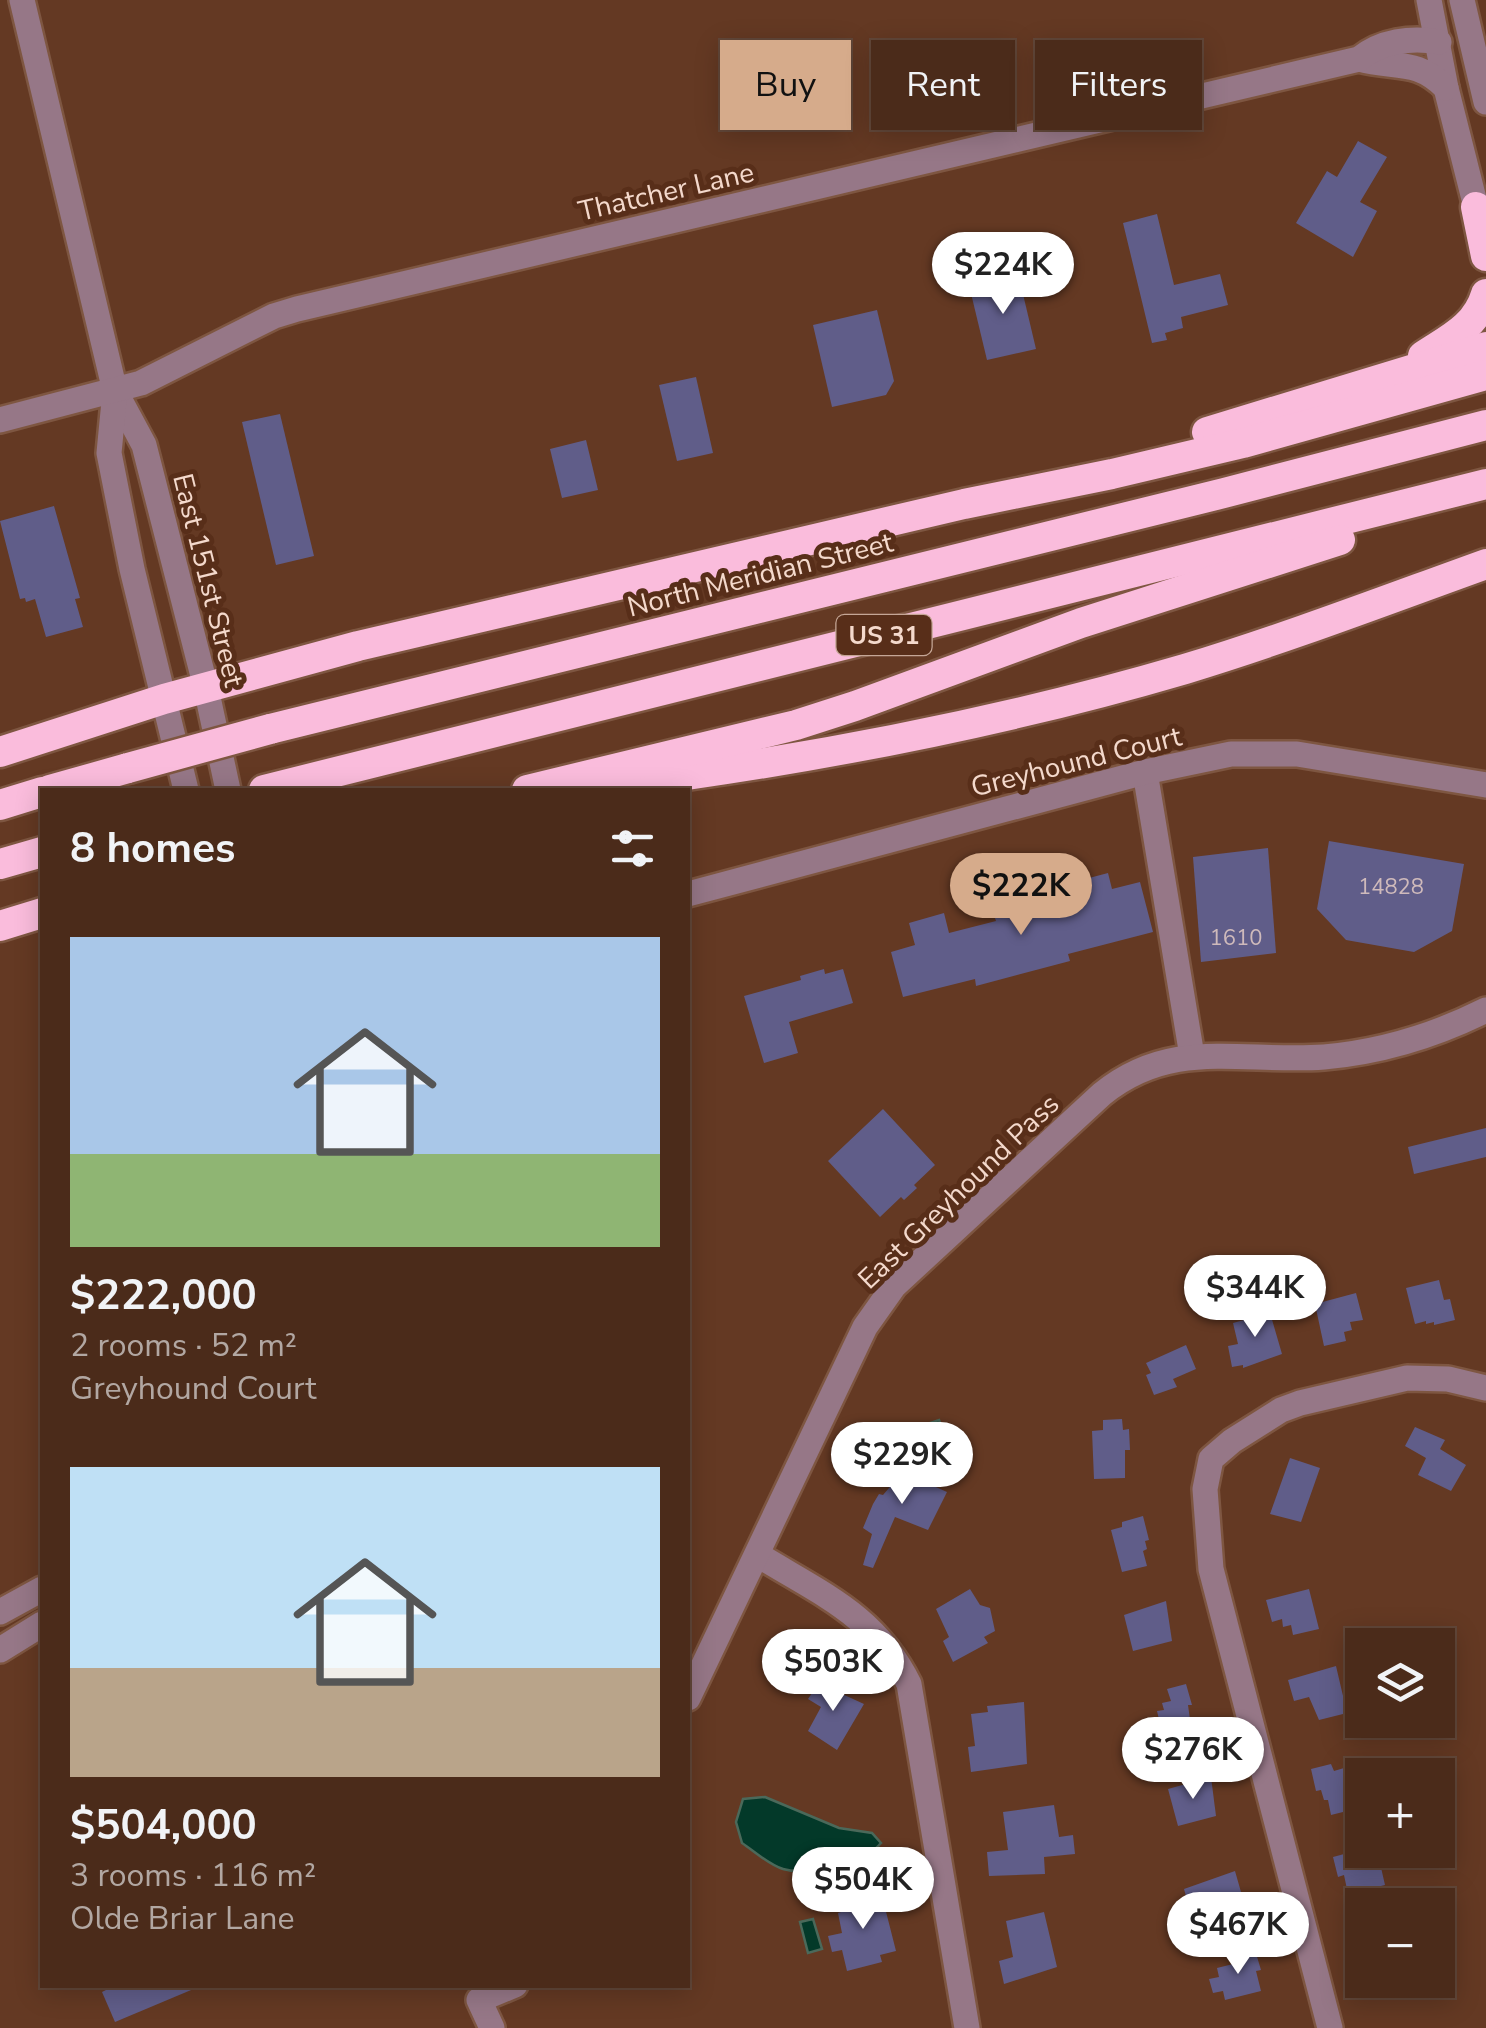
<!DOCTYPE html>
<html lang="en">
<head>
<meta charset="utf-8">
<style>
  :root { --surface:#4b2b1a; --page:#553727; --text:#f1f3f6; --muted:#b2a7a2; --line:#624739; --accent:#d6ab8b }
  body { margin:0; font-family:"Nunito Sans",sans-serif; background:var(--page); color:var(--text); height:100vh; display:flex; flex-direction:column; font-size:38px; white-space:nowrap }
  * { box-sizing:border-box; margin:0 }
  p { font-size:32px; color:var(--muted) }
  .icon { flex:none; width:55px; height:55px; fill:none; stroke:currentColor; stroke-width:2; stroke-linecap:round; stroke-linejoin:round }
  .map { position:relative; flex:1; overflow:hidden }
  .drawer { position:absolute; left:40px; top:788px; width:650px; height:1200px; display:flex; flex-direction:column; background:var(--surface); border-radius:0px; box-shadow:0 5px 25px #0003,0 0 0 2px var(--line) }
  .drawer>* { flex:none }
  .banner { position:absolute; left:720px; top:40px; width:615px; height:90px; display:flex; gap:20px }
  .buttons { position:absolute; left:1345px; top:1628px; display:grid; gap:20px }
  .buttons a { display:grid; place-items:center; width:110px; height:110px; border-radius:0px; background:var(--surface); box-shadow:0 5px 25px #0003,0 0 0 2px var(--line); font-size:50px }
  .price { position:absolute; translate:-50% -85px; padding:0 22px; border-radius:35px; background:#fff; color:#222; font-size:32px; line-height:65px; filter:drop-shadow(0 2px 5px #0008) }
  .price::after { content:''; position:absolute; left:50%; top:60px; width:30px; height:22px; margin-left:-15px; background:inherit; clip-path:polygon(0 0,100% 0,50% 100%) }
  .price.active { background:var(--accent); color:#111 }
  ul { padding:0; list-style:none }
  li { display:grid; align-content:center; gap:20px; height:530px; padding:0 30px }
  li span { display:grid; place-items:center; height:310px; border-radius:0px; color:#555 }
  li>.icon { margin-inline-start:auto }
  span .icon { width:180px; height:180px; fill:#fffc; stroke-width:1 }
  li b { font-size:42px }
  h2 { display:flex; justify-content:space-between; align-items:center; height:120px; padding:0 30px; font-size:42px }
  .chip { padding:0 35px; border-radius:0px; background:var(--surface); box-shadow:0 5px 25px #0003,0 0 0 2px var(--line); font-size:35px; line-height:90px }
  .chip.active { background:var(--accent); color:#111 }
  .map>svg:first-child { display:block }
  .water { fill:#033929; stroke:#4b695a; stroke-width:2.5 }
  .building { fill:#605d89 }
  .lines { fill:none; stroke-linecap:round; stroke-linejoin:round }
  .minor-casing { stroke:#7e5641; stroke-width:30 }
  .highway-casing { stroke:#7e5641; stroke-width:35 }
  .minor { stroke:#967787; stroke-width:25 }
  .highway { stroke:#fabcdc; stroke-width:30 }
  .highway-bridge-casing { stroke:#7e5641; stroke-width:35; stroke-linecap:butt }
  .highway-bridge { stroke:#fabcdc; stroke-width:30 }
  .labels { text-anchor:middle; stroke-width:10; stroke-linejoin:round; paint-order:stroke }
  .number-label { font-size:22px; fill:#cfbabb }
  .shield { fill:#582e19; stroke:#c5a696; stroke-width:2.5 }
  .shield-label { font-size:25px; font-weight:bold; fill:#f4d9cc }
  .street-label { font-size:28px; fill:#f4d9cc; stroke:#582e19 }
</style>
</head>
<body>
<div class="map">
<svg width="1486" height="2028" viewBox="0 0 1486 2028">
  <rect width="100%" height="100%" fill="#643923"/>
  <g class="water">
    <path d="M939,1420L956,1466L939,1472L921,1426Z"/>
    <path d="M765,1797L839,1828L872,1833L881,1843C865,1863 808,1876 783,1869C769,1865 754,1851 742,1843L736,1822L743,1799Z"/>
    <path d="M813,1919L822,1949L808,1953L800,1922Z"/>
  </g>
  <g class="building">
    <path d="M1358,141L1387,157L1360,202L1377,211L1353,257L1296,223L1327,171L1337,177Z"/>
    <path d="M1157,214L1174,285L1220,274L1228,305L1181,317L1183,328L1165,333L1167,340L1152,343L1123,223Z"/>
    <path d="M1018,273L1036,349L987,360L969,285Z"/>
    <path d="M877,310L894,381L886,395L832,407L813,325Z"/>
    <path d="M696,377L713,453L677,461L659,385Z"/>
    <path d="M280,414L314,556L276,565L242,422Z"/>
    <path d="M586,440L598,490L562,498L550,449Z"/>
    <path d="M54,506L80,598L75,599L83,627L46,637L35,599L26,602L25,598L20,599L0,521Z"/>
    <path d="M1329,841L1464,864L1452,931L1414,952L1346,940L1317,909Z"/>
    <path d="M1268,848L1276,953L1201,962L1193,857Z"/>
    <path d="M1108,873L1112,889L1140,882L1153,932L1068,954L1070,961L976,986L975,979L903,997L891,952L915,945L909,923L944,913L949,933L996,921L992,909L1027,900L1030,912L1079,899L1074,882Z"/>
    <path d="M824,969L825,974L843,969L853,1003L789,1022L798,1053L764,1063L744,996L801,980L800,976Z"/>
    <path d="M883,1109L935,1165L914,1185L917,1188L904,1200L901,1197L880,1217L828,1161Z"/>
    <path d="M1486,1128V1157L1414,1174L1408,1147Z"/>
    <path d="M1439,1280L1444,1300L1450,1299L1455,1320L1434,1325V1322L1426,1324V1321L1415,1324L1406,1288Z"/>
    <path d="M1356,1293L1363,1320L1350,1322L1352,1330L1344,1332L1346,1341L1324,1346L1315,1304Z"/>
    <path d="M1268,1306L1282,1354L1243,1368V1365L1232,1367L1228,1346L1238,1344L1233,1323L1255,1317L1254,1309Z"/>
    <path d="M1186,1345L1196,1369L1173,1379L1177,1387L1154,1395L1146,1375L1151,1373L1146,1363Z"/>
    <path d="M1122,1419L1123,1430L1129,1429L1130,1450H1125V1478L1094,1479L1092,1431L1103,1430V1420Z"/>
    <path d="M1415,1427L1445,1440L1440,1449L1466,1465L1451,1491L1418,1475L1426,1458L1405,1446Z"/>
    <path d="M1290,1458L1320,1468L1301,1522L1270,1514Z"/>
    <path d="M911,1459L925,1466L918,1479L947,1492L928,1530L895,1517L873,1568L863,1565L872,1534L863,1528L873,1504L879,1494L883,1495L889,1488L899,1466L906,1468Z"/>
    <path d="M1143,1516L1149,1540L1145,1541L1147,1549L1143,1551L1147,1566L1122,1572L1111,1530L1122,1527V1522Z"/>
    <path d="M970,1589L980,1605L990,1608L995,1631L984,1637L988,1643L953,1662L943,1641L949,1637L936,1609Z"/>
    <path d="M1309,1589L1319,1629L1293,1635L1291,1625L1283,1627L1282,1619L1272,1622L1266,1600Z"/>
    <path d="M1166,1601L1172,1641L1133,1651L1124,1615Z"/>
    <path d="M1336,1666L1347,1713L1319,1720L1309,1697L1294,1701L1288,1680Z"/>
    <path d="M822,1678L842,1689L840,1693L864,1704L837,1750L808,1731L821,1707L808,1699Z"/>
    <path d="M1186,1684L1192,1705H1188L1192,1734L1164,1741L1157,1711L1164,1710L1162,1703L1171,1701L1167,1689Z"/>
    <path d="M1024,1702L1027,1764L971,1772L968,1747L975,1746L971,1714L988,1712L987,1706Z"/>
    <path d="M1331,1764L1334,1771L1344,1768L1355,1809L1331,1815L1328,1800H1324L1321,1790L1316,1791L1311,1769Z"/>
    <path d="M1211,1777L1216,1816L1178,1826L1168,1789Z"/>
    <path d="M1054,1805L1059,1837L1073,1835L1075,1854L1044,1857L1045,1874L989,1876L987,1852L1008,1850L1003,1812Z"/>
    <path d="M1359,1850H1377L1385,1885L1348,1894L1344,1875L1338,1877L1333,1857Z"/>
    <path d="M1235,1871L1241,1892L1232,1895L1234,1903L1227,1905L1230,1915L1205,1921L1200,1904L1189,1907L1184,1889Z"/>
    <path d="M881,1892L896,1951L880,1955L882,1962L847,1971L842,1950L832,1952L828,1936L842,1933L838,1913L844,1911L842,1901Z"/>
    <path d="M1044,1912L1057,1967L1004,1984L999,1961L1013,1957L1006,1921Z"/>
    <path d="M1255,1950L1261,1970L1256,1971L1261,1991L1225,2000L1223,1991L1213,1993L1209,1979L1219,1977L1217,1968L1237,1963L1235,1955Z"/>
    <path d="M116,1985H203L115,2022L102,1992Z"/>
  </g>
  <g class="lines">
    <defs>
      <g id="minor">
        <path d="M22,0L115,391L144,445L206,688L228,790"/>
        <path d="M1429,0L1446,88L1476,207"/>
        <path d="M1462,0L1486,102"/>
        <path d="M1359,59C1395,69 1416,58 1446,88"/>
        <path d="M115,391L109,453L132,569L186,790"/>
        <path d="M0,420L141,383L274,316L297,309L1359,59C1381,41 1411,37 1439,42"/>
        <path d="M1145,772L1192,1056"/>
        <path d="M688,894L1145,772L1231,754H1297L1486,785"/>
        <path d="M758,1555C821,1594 875,1615 909,1684L967,2028"/>
        <path d="M0,1612L42,1589"/>
        <path d="M0,1650L42,1624"/>
        <path d="M688,1698L865,1327L894,1286L1102,1094C1172,1037 1242,1063 1324,1057C1380,1052 1436,1035 1486,1010"/>
        <path d="M492,2028L479,2000L515,1985"/>
        <path d="M1330,2028L1211,1569L1205,1489L1211,1459L1232,1441L1281,1410L1300,1403L1407,1378L1448,1379L1486,1388"/>
      </g>
      <g id="highway">
        <path d="M1476,207L1486,256"/>
        <path d="M1423,356C1450,338 1476,327 1486,294"/>
        <path d="M1207,432L1486,347"/>
        <path d="M270,729L1224,493L1486,425"/>
        <path d="M0,752L164,699L358,646L964,504L1112,474L1243,443L1486,375"/>
        <path d="M614,785C808,760 998,724 1185,669C1287,638 1386,600 1486,564"/>
        <path d="M50,790L128,768"/>
        <path d="M264,790L1486,484"/>
        <path d="M527,790L796,725L855,706L1081,623L1340,540"/>
        <path d="M0,805L42,792"/>
        <path d="M0,864L42,852"/>
        <path d="M0,926L42,913"/>
      </g>
    </defs>
    <use href="#minor" class="minor-casing"/>
    <use href="#highway" class="highway-casing"/>
    <use href="#minor" class="minor"/>
    <use href="#highway" class="highway"/>
    <defs>
      <path id="highway-bridge" d="M128,768L270,729"/>
    </defs>
    <use href="#highway-bridge" class="highway-bridge-casing"/>
    <use href="#highway-bridge" class="highway-bridge"/>
  </g>
  <g class="labels">
    <g class="number-label">
      <text x="1391" y="894">14828</text>
      <text x="1236" y="945">1610</text>
    </g>
    <rect class="shield" x="836.5" y="615" width="95" height="40" rx="8"/>
    <g class="shield-label">
      <text x="884" y="644">US 31</text>
    </g>
    <g class="street-label">
      <text transform="translate(666 191) rotate(-13)" y="10">Thatcher Lane</text>
      <text transform="translate(760 574) rotate(-14)" y="10">North Meridian Street</text>
      <text transform="translate(209 580) rotate(76)" y="10">East 151st Street</text>
      <text transform="translate(1076 761) rotate(-14)" y="10">Greyhound Court</text>
      <text transform="translate(958 1191) rotate(-44)" y="10">East Greyhound Pass</text>
    </g>
  </g>
</svg>
<div class="buttons">
<a><svg class="icon" aria-label="layers" viewBox="0 0 24 24"><path d="M12 4l9 5-9 5-9-5zM3 14l9 5 9-5"/></svg></a>
<a>+</a>
<a>−</a>
</div>
<b class="price" style="left:1003px;top:317px">$224K</b>
<b class="price active" style="left:1021px;top:938px">$222K</b>
<b class="price" style="left:1255px;top:1340px">$344K</b>
<b class="price" style="left:902px;top:1507px">$229K</b>
<b class="price" style="left:833px;top:1714px">$503K</b>
<b class="price" style="left:1193px;top:1802px">$276K</b>
<b class="price" style="left:863px;top:1932px">$504K</b>
<b class="price" style="left:1238px;top:1977px">$467K</b>
<div class="banner">
<a class="chip active">Buy</a>
<a class="chip">Rent</a>
<a class="chip">Filters</a>
</div>
<section class="drawer">
<h2>8 homes<svg class="icon" aria-label="filters" viewBox="0 0 24 24"><path d="M4 7h16M4 17h16"/><circle cx="9" cy="7" r="2"/><circle cx="15" cy="17" r="2"/></svg></h2>
<ul>
<li><span style="background:linear-gradient(#a9c7e8 70%,#8fb573 0)"><svg class="icon" aria-label="home" viewBox="0 0 24 24"><path d="M3 11l9-7 9 7M6 9v11h12V9"/></svg></span><div><b>$222,000</b><p>2 rooms · 52 m²</p><p>Greyhound Court</p></div></li>
<li><span style="background:linear-gradient(#bfe0f5 65%,#b9a48a 0)"><svg class="icon" aria-label="home" viewBox="0 0 24 24"><path d="M3 11l9-7 9 7M6 9v11h12V9"/></svg></span><div><b>$504,000</b><p>3 rooms · 116 m²</p><p>Olde Briar Lane</p></div></li>
</ul>
</section>
</div>
</body>
</html>
